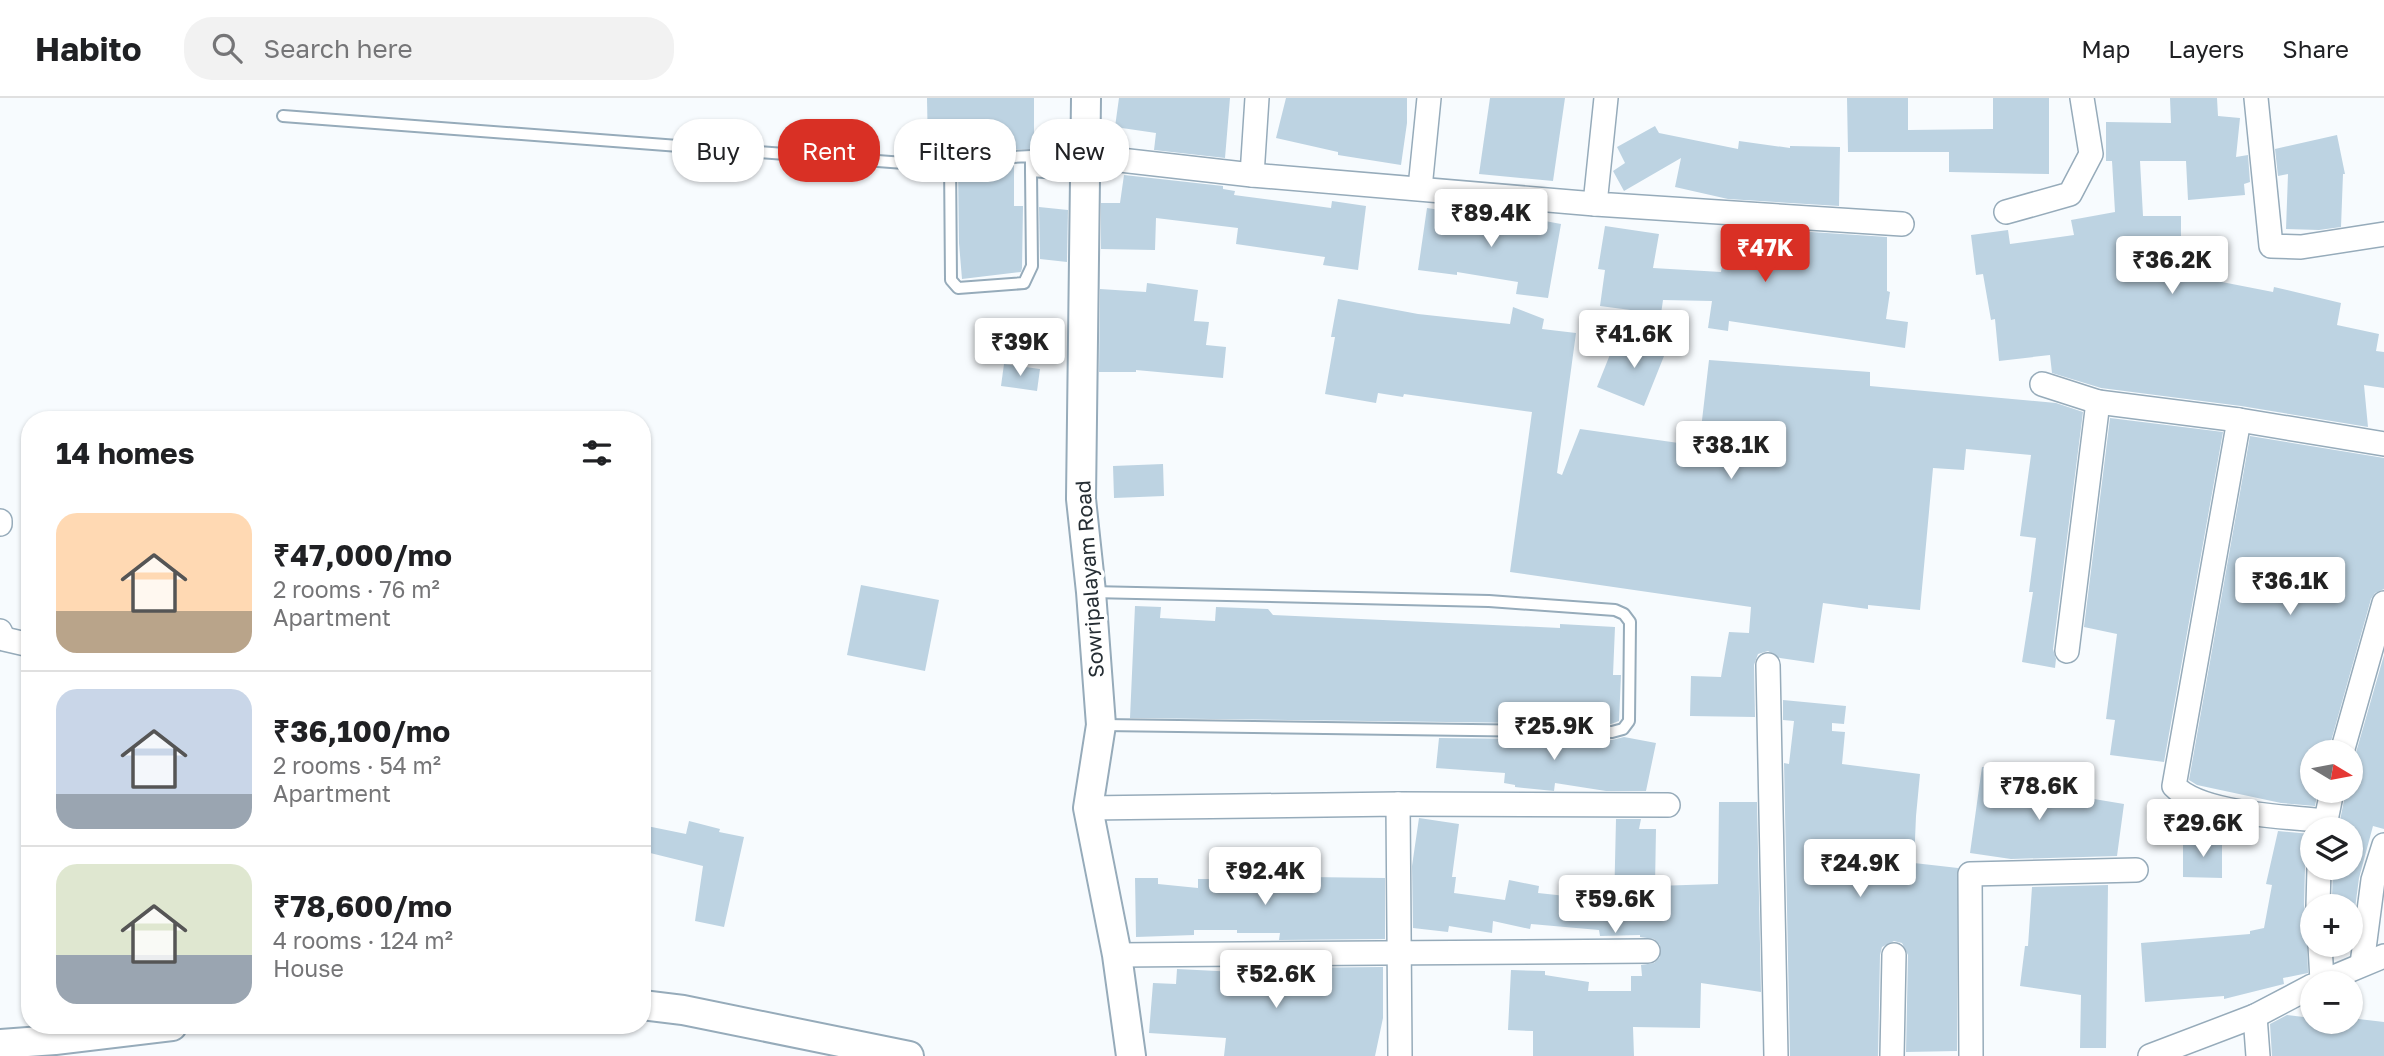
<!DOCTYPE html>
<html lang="en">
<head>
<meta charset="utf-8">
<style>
  :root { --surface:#fff; --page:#f2f2f2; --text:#202124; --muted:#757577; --line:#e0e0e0; --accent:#d93025 }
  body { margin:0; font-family:"Golos Text",sans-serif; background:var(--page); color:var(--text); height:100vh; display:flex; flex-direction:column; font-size:26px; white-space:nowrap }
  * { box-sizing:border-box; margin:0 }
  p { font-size:23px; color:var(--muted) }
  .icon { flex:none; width:38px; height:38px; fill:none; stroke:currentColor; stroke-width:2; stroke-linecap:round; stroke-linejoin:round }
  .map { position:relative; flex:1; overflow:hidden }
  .panel { position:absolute; left:21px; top:313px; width:630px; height:623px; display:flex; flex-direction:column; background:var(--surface); border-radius:28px; box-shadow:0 2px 5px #0004 }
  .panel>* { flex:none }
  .top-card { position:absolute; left:672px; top:21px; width:665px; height:63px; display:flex; gap:14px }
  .needle { width:46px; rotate:100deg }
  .tools { position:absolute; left:2300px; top:642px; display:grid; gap:14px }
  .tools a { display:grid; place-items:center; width:63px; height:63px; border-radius:50%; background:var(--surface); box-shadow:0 2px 5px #0004; font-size:35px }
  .price { position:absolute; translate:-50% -60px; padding:0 16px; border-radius:7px; background:#fff; color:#222; font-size:23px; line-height:46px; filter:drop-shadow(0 2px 4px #0008) }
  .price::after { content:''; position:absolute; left:50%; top:42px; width:21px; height:16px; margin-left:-10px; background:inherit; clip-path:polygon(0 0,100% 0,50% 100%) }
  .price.current { background:var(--accent); color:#fff }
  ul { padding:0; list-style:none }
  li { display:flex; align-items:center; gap:21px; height:175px; padding:0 35px }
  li+li { border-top:2px solid var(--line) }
  li span { display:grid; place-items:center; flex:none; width:196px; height:140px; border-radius:21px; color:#555 }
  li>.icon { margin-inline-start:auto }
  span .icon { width:84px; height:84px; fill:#fffc; stroke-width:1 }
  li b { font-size:30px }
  h2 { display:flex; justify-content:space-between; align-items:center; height:84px; padding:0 35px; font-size:30px }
  .chip { padding:0 24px; border-radius:28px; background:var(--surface); box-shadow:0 2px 5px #0004; font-size:24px; line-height:63px }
  .chip.current { background:var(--accent); color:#fff }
  header { display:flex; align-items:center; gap:42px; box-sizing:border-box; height:98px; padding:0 35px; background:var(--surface); border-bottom:2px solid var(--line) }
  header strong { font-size:33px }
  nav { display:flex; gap:38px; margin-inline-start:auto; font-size:24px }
  .search { width:490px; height:63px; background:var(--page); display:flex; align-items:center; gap:18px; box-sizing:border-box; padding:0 24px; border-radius:28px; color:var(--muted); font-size:26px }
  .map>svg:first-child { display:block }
  .building { fill:#bdd3e2 }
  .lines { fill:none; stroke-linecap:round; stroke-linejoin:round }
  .service-casing { stroke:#96abba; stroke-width:14 }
  .minor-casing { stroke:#96abba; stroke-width:26 }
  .tertiary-casing { stroke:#96abba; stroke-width:32 }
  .service { stroke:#fff; stroke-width:10 }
  .minor { stroke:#fff; stroke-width:23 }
  .tertiary { stroke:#fff; stroke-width:28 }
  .labels { text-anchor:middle; stroke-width:7; stroke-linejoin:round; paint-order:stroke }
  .street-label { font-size:21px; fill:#262e34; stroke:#fff }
</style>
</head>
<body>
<header>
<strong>Habito</strong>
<div class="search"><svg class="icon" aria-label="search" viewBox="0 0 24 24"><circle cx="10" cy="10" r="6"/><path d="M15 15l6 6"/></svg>Search here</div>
<nav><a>Map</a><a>Layers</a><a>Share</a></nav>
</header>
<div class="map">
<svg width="2384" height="958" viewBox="0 0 2384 958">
  <rect width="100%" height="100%" fill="#f7fbfe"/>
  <g class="building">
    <path d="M927,0H1034V51L928,54Z"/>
    <path d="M1119,0H1230L1225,60L1154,52L1156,35L1115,29Z"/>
    <path d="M1286,0H1407V25L1401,67L1338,57V54L1276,40Z"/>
    <path d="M1490,0H1565L1553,83L1479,76Z"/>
    <path d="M1847,0H1908V32L1993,31V0H2049V76L1949,74V54H1848Z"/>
    <path d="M2170,0H2217L2218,18L2240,20L2236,59L2248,57L2250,84L2244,86L2245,97L2188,102L2186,63H2140L2143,118H2181V176L2273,194L2274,189L2341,205L2337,227L2379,236L2376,253L2384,254V290L2364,287L2368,329L2241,308L2101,290L2052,275L2050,257L1999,263L1995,221L1991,222L1983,176L1976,177L1971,137L2008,132L2010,146L2074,137L2071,122L2115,114L2112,63H2106V24L2171,25Z"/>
    <path d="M1655,28L1659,35L1738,51L1739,43L1790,50V48L1840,49L1839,108L1728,101L1675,89L1681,60L1624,93L1613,73L1625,65L1617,49Z"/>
    <path d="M2337,37L2345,76H2343L2341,129L2319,132L2286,131L2288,76L2278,78L2275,51Z"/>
    <path d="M1014,67V108H1023L1022,170L1021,174L962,181L959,145L958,70Z"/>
    <path d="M1124,77L1223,88V91L1235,93L1234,97L1331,110L1332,103L1366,108L1358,172L1323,167L1325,159L1236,146L1238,130L1156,120L1155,152L1101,151V105H1120Z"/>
    <path d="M1039,109L1068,112L1067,164L1040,161Z"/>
    <path d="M1427,110L1529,125V120L1561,126L1548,200L1516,196L1518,184L1457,174V177L1418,172Z"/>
    <path d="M1605,128L1659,136L1653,170L1721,174L1725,149L1743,152L1745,141L1794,148L1796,133L1887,139V193L1890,194L1886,221L1908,224L1905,250L1729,223L1728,233L1708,230L1712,203L1663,202L1661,216L1600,208L1605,172L1598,171Z"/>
    <path d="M1147,185L1198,192L1194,223L1209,224L1206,247L1226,249L1223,280L1136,272V274H1099L1100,191L1146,194Z"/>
    <path d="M1338,201L1418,216L1510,226L1513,209L1544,221L1542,231L1576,235L1557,375L1562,377L1580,331L1742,354L1743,349L1701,331L1709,262L1870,274V288L2056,305L2083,314L2053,551L2056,561L2055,570L2022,564L2033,494H2029L2036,440L2020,438L2031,357L1966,351L1964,372L1933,370L1920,512L1868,507V511L1823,505L1814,565L1780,560L1768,553L1758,556L1754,567L1755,619L1690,618L1691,578L1721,579L1729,534L1749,535L1751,509L1510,474L1532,314L1404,296L1403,299L1378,295L1376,305L1325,296L1335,239H1331Z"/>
    <path d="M1645,233L1670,243L1644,308L1597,289L1613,249L1636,258Z"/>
    <path d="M1004,266L1040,271L1037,293L1001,288Z"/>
    <path d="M2110,320L2223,334L2164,664L2110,657L2115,622L2106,621L2117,536L2084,529Z"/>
    <path d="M2250,338L2384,360V491L2375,495L2371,501L2328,654H2312V693H2318L2315,708L2281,705L2197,687L2189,682Z"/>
    <path d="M1163,366L1164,398L1114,400L1113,368Z"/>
    <path d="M861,487L939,502L925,573L847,557Z"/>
    <path d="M1135,508L1161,509L1160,520L1215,523L1216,509L1268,511L1273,517L1560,530V526L1615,529L1613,577H1621L1619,623L1611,626L1130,620Z"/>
    <path d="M2384,557V731L2373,728L2359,780L2354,818H2350V802L2332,799L2333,770H2350V732H2338L2346,693H2350V665L2355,658Z"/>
    <path d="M1783,602L1846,608L1844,626L1832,625V633L1845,634L1842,666L1920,676L1916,718L1914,765L1958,770L1957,953L1906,954L1908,857L1902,845L1894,843L1882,849L1880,857L1878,958H1790L1784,665L1789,666L1794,623L1783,622Z"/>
    <path d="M1624,639L1656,645L1646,693H1606L1555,685L1554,693L1515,689V687L1504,685L1505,675L1436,670L1439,640L1612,642Z"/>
    <path d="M1982,669L2038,676L2034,701L2092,709L2094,701L2124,706L2117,758L2011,761L1970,755Z"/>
    <path d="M1719,704H1757L1761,894L1701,885L1700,930L1633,929L1634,958H1533V933L1508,932L1511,872L1545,873V877L1589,884L1588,893H1631V878H1642L1641,867L1654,865L1660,859V847L1654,841L1640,839V837L1600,838L1599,832L1531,826L1530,831L1493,823L1492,835L1449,828L1448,834L1413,830L1412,768L1419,720L1459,726L1452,779H1456L1454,795L1505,802L1509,782L1539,788L1538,795L1566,798L1565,810L1614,808L1616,721H1641L1639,731H1656L1655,788L1718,786Z"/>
    <path d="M689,723L720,731L719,734L744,739L724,829L695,823L703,768L642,753V727L686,736Z"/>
    <path d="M2278,733L2311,736L2312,738V747L2305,770L2304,808L2306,815L2304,825L2307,842L2308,875L2283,880L2284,886L2224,901V898L2145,904L2141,845L2250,836V833L2264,830L2272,787L2266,786Z"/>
    <path d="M2183,742H2222V780L2183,779Z"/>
    <path d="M1238,778L1385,780V841L1279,842L1280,835H1237V832H1194V837L1136,839L1135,780H1158V786L1198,790V781H1238Z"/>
    <path d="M2108,787L2106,950H2080L2081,897L2020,888L2025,848H2028L2032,789Z"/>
    <path d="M1383,869V920L1375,958H1224L1226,940L1149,935L1153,885L1176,886L1177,871L1279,876V870Z"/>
    <path d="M2287,917L2312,920V924H2350V920L2384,924V958H2272L2270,926Z"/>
  </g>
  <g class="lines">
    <defs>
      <g id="service">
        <path d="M283,18L904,65L1031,58V73L1083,77"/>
        <path d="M950,61L951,182L958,190L1024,185L1032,168L1031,73"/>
        <path d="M1091,494L1489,503L1615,512L1624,516L1630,524L1629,623L1623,631L1612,634L1103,627"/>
      </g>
      <g id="minor">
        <path d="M1606,0L1595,106L1902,126"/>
        <path d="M2256,0L2271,148L2301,149L2384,136"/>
        <path d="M1085,58L1252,77L1595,106"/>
        <path d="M1252,77L1257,0"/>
        <path d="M1420,90L1429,0"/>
        <path d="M2006,114L2070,96L2091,56L2082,0"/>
        <path d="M2042,286L2098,304L2239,322L2384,346"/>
        <path d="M2239,322L2174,688C2202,717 2284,718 2325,723"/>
        <path d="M0,426V423"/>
        <path d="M0,533L4,541L30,547"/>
        <path d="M2067,553L2098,304"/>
        <path d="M1768,567L1776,958"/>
        <path d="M2342,654L2384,505"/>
        <path d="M1398,706L1668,707"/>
        <path d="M1088,710L1398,706L1400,958"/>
        <path d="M2324,732L2332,693"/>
        <path d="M2318,808L2319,770"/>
        <path d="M2320,847L2322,883"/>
        <path d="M1117,857L1648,853"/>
        <path d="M2362,866L2373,782L2384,747"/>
        <path d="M2317,886L2384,858"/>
        <path d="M2255,918L2258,958"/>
        <path d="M1892,958L1894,857"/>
        <path d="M1971,958L1970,776L2136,772"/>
        <path d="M2150,958L2255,918L2312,888"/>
      </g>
      <g id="tertiary">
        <path d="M1086,0L1081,401L1091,494L1101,627L1088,710L1117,857L1131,958"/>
        <path d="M642,907L683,912L909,958"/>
        <path d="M0,946L55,942L172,928"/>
      </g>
    </defs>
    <use href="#service" class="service-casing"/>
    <use href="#minor" class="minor-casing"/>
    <use href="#tertiary" class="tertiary-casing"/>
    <use href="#service" class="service"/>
    <use href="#minor" class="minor"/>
    <use href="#tertiary" class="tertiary"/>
  </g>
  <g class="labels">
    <g class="street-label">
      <text transform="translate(1090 481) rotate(-94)" y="7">Sowripalayam Road</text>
    </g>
  </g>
</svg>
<div class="tools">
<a><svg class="needle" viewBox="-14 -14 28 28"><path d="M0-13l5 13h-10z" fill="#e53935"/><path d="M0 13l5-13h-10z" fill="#757577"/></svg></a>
<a><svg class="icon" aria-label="layers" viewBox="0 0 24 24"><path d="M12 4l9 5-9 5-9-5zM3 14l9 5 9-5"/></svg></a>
<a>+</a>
<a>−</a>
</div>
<b class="price" style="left:1491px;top:151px">₹89.4K</b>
<b class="price current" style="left:1765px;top:186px">₹47K</b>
<b class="price" style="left:2172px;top:198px">₹36.2K</b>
<b class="price" style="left:1634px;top:272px">₹41.6K</b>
<b class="price" style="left:1020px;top:280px">₹39K</b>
<b class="price" style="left:1731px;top:383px">₹38.1K</b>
<b class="price" style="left:2290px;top:519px">₹36.1K</b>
<b class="price" style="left:1554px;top:664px">₹25.9K</b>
<b class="price" style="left:2039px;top:724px">₹78.6K</b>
<b class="price" style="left:2203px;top:761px">₹29.6K</b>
<b class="price" style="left:1860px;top:801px">₹24.9K</b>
<b class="price" style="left:1265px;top:809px">₹92.4K</b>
<b class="price" style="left:1615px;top:837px">₹59.6K</b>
<b class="price" style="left:1276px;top:912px">₹52.6K</b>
<div class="top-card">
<a class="chip">Buy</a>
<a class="chip current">Rent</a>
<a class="chip">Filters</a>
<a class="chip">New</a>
</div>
<section class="panel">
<h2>14 homes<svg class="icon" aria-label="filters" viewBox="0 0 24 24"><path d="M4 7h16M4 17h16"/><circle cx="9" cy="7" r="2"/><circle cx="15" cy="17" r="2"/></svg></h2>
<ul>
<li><span style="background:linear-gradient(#ffd9b3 70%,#b9a48a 0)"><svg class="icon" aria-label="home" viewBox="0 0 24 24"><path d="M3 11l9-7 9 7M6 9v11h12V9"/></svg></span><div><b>₹47,000/mo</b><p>2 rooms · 76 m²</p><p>Apartment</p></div></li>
<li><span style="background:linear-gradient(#c9d6e8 75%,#9aa5b1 0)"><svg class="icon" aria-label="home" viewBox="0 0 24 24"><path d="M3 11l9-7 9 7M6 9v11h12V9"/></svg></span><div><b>₹36,100/mo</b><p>2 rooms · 54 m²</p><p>Apartment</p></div></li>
<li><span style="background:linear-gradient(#dfe7d0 65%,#9aa5b1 0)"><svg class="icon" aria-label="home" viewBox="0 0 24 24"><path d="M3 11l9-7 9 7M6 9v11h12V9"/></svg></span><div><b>₹78,600/mo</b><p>4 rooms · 124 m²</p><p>House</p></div></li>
</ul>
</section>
</div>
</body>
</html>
